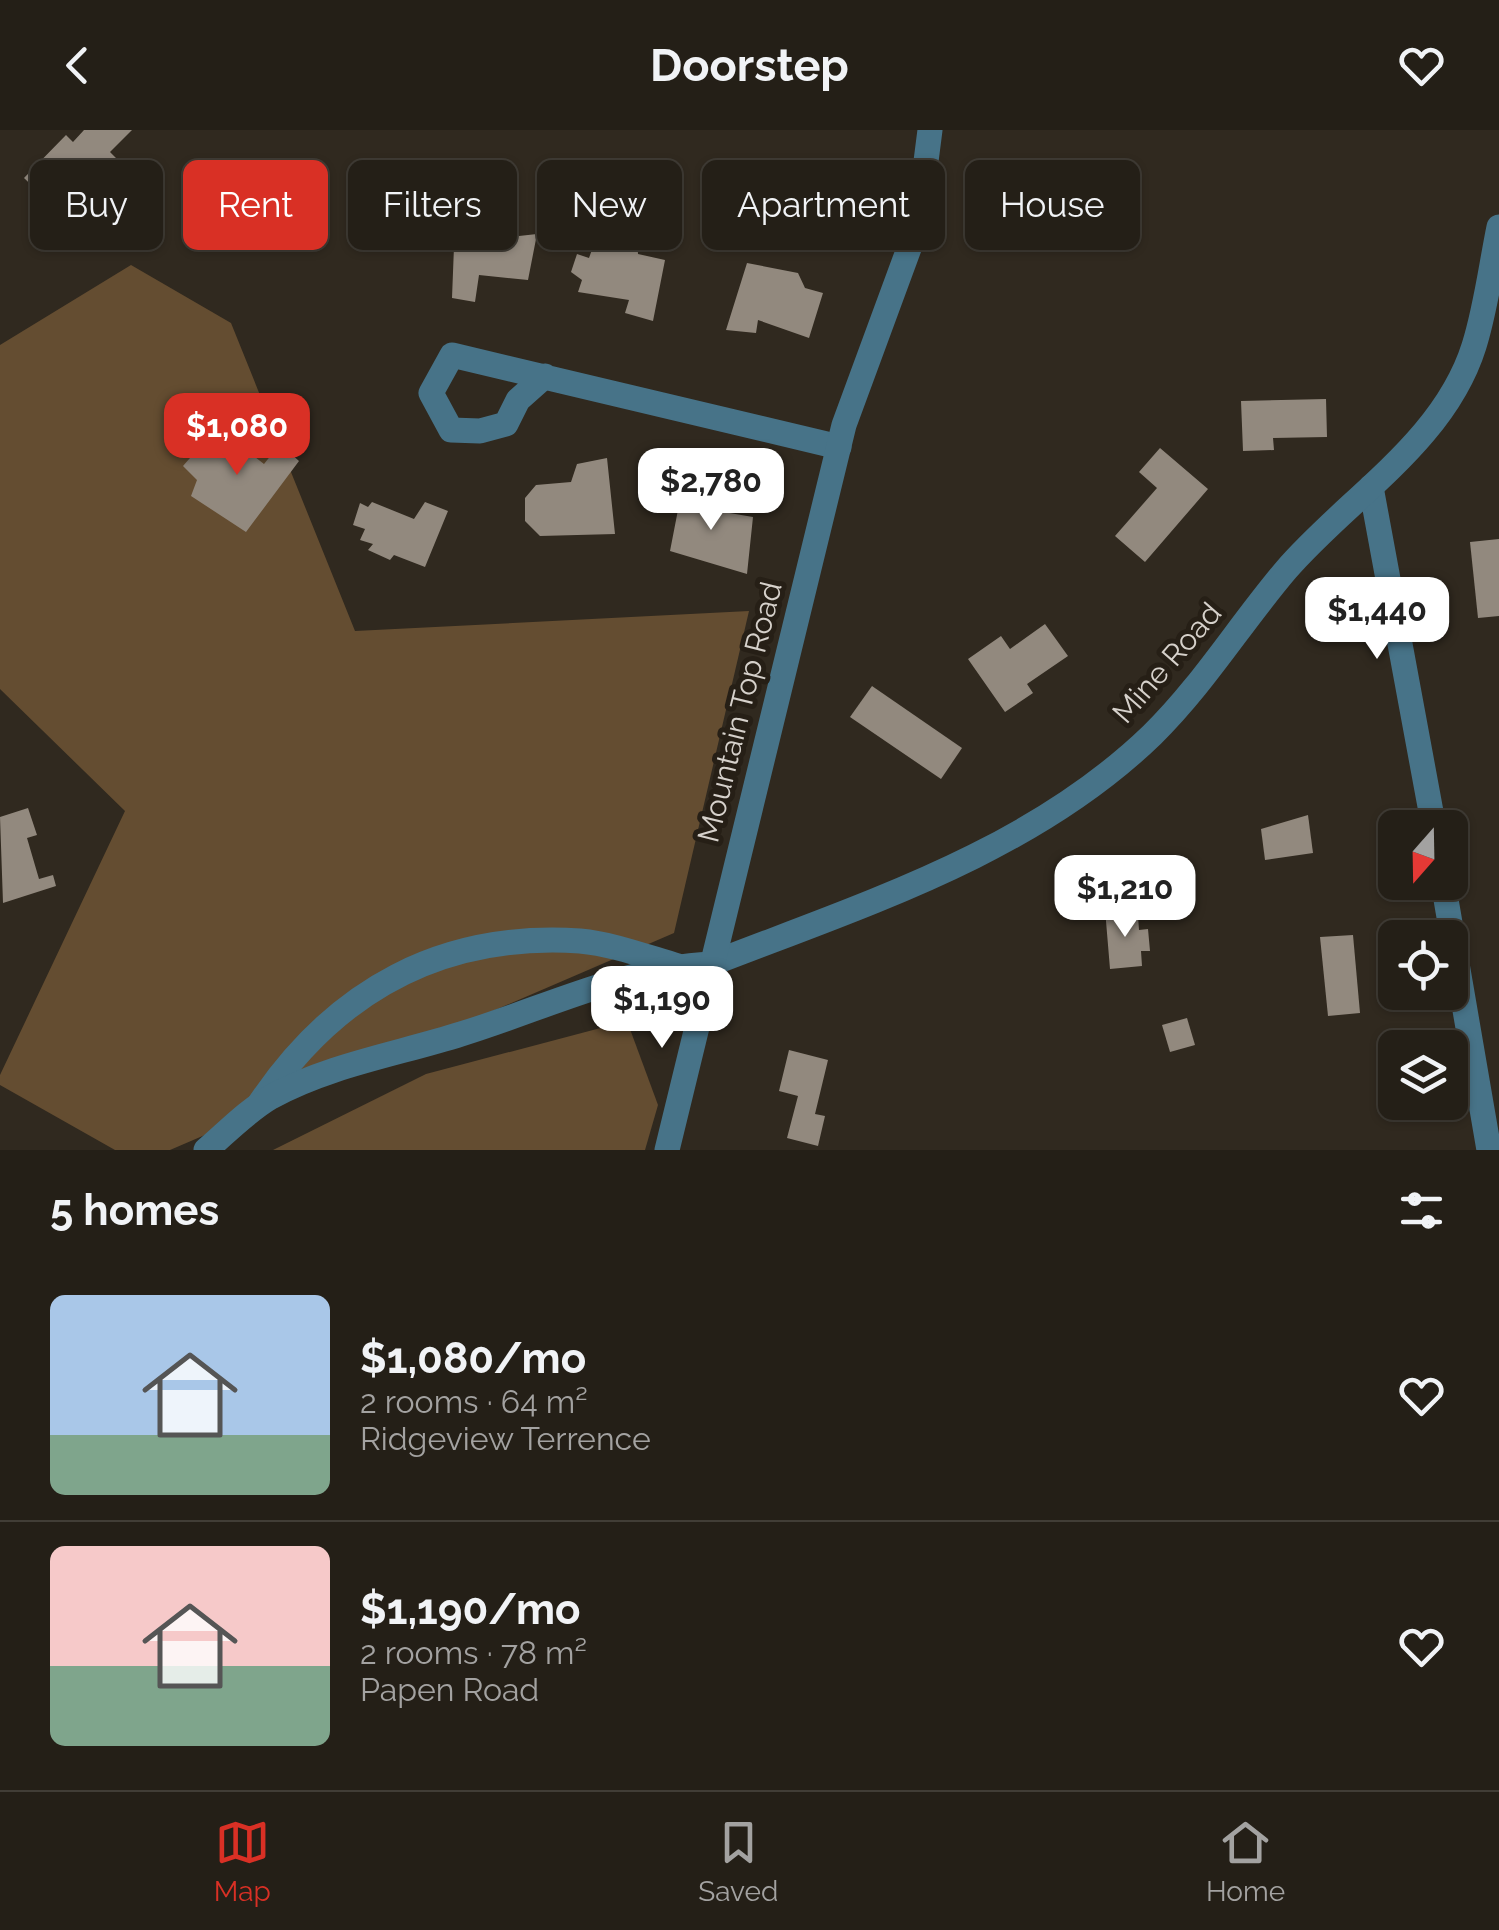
<!DOCTYPE html>
<html lang="en">
<head>
<meta charset="utf-8">
<style>
  :root { --surface:#241f17; --page:#2c2720; --text:#f1f3f6; --muted:#a3a2a1; --line:#413d36; --accent:#d93025 }
  body { margin:0; font-family:Raleway,sans-serif; background:var(--page); color:var(--text); height:100vh; display:flex; flex-direction:column; font-size:38px; white-space:nowrap }
  * { box-sizing:border-box; margin:0 }
  p { font-size:32px; color:var(--muted) }
  .icon { flex:none; width:55px; height:55px; fill:none; stroke:currentColor; stroke-width:2; stroke-linecap:round; stroke-linejoin:round }
  .map { position:relative; height:1020px; overflow:hidden }
  .drawer { display:flex; flex-direction:column; background:var(--surface); flex:1 }
  .drawer>* { flex:none }
  .banner { position:absolute; left:30px; top:30px; width:1440px; height:90px; display:flex; gap:20px }
  .needle { width:65px; rotate:200deg }
  .fabs { position:absolute; left:1378px; top:680px; display:grid; gap:20px }
  .fabs a { display:grid; place-items:center; width:90px; height:90px; border-radius:15px; background:var(--surface); box-shadow:0 2px 8px #0004,0 0 0 2px var(--line); font-size:50px }
  .price { position:absolute; translate:-50% -85px; padding:0 22px; border-radius:20px; background:#fff; color:#222; font-size:32px; line-height:65px; filter:drop-shadow(0 2px 5px #0008) }
  .price::after { content:''; position:absolute; left:50%; top:60px; width:30px; height:22px; margin-left:-15px; background:inherit; clip-path:polygon(0 0,100% 0,50% 100%) }
  .price.current { background:var(--accent); color:#fff }
  ul { padding:0; list-style:none }
  li { display:flex; align-items:center; gap:30px; height:250px; padding:0 50px }
  li+li { border-top:2px solid var(--line) }
  li span { display:grid; place-items:center; flex:none; width:280px; height:200px; border-radius:15px; color:#555 }
  li>.icon { margin-inline-start:auto }
  span .icon { width:120px; height:120px; fill:#fffc; stroke-width:1 }
  li b { font-size:42px }
  h2 { display:flex; justify-content:space-between; align-items:center; height:120px; padding:0 50px; font-size:42px }
  .tag { padding:0 35px; border-radius:15px; background:var(--surface); box-shadow:0 2px 8px #0004,0 0 0 2px var(--line); font-size:35px; line-height:90px }
  .tag.current { background:var(--accent); color:#fff }
  header { display:flex; justify-content:space-between; align-items:center; height:130px; padding:0 50px; background:var(--surface); font-size:45px; font-weight:700 }
  .dock { display:flex; justify-content:space-around; align-items:center; height:140px; border-top:2px solid var(--line); background:var(--surface); font-size:28px; color:var(--muted) }
  .dock a { display:grid; justify-items:center; gap:5px }
  .dock .current { color:var(--accent) }
  .map>svg:first-child { display:block }
  .green { fill:#644d31 }
  .building { fill:#92897e }
  .lines { fill:none; stroke-linecap:round; stroke-linejoin:round }
  .minor { stroke:#477388; stroke-width:25 }
  .labels { text-anchor:middle; stroke-width:10; stroke-linejoin:round; paint-order:stroke }
  .street-label { font-size:30px; fill:#d6d1cb; stroke:#261f16 }
</style>
</head>
<body>
<header><svg class="icon" aria-label="back" viewBox="0 0 24 24"><path d="M15 5l-7 7 7 7"/></svg>Doorstep<svg class="icon" aria-label="heart" viewBox="0 0 24 24"><path d="M12 20l-8-8c-3-5 5-10 8-4 3-6 11-1 8 4z"/></svg></header>
<div class="map">
<svg width="1499" height="1020" viewBox="0 0 1499 1020">
  <rect width="100%" height="100%" fill="#30291f"/>
  <g class="green">
    <path d="M131,135L231,193L355,501L749,481L674,803L170,1020H115L0,955V945L125,681L0,559V215Z"/>
    <path d="M627,891L658,975L645,1020H273L426,944Z"/>
  </g>
  <g class="building">
    <path d="M84,0H132L110,22L116,28L101,44L106,49L79,77L67,65L55,78L24,48L66,5L73,12Z"/>
    <path d="M455,91L519,98V106L537,104L528,150L479,145L475,172L452,168Z"/>
    <path d="M611,106L637,108L638,124L665,130L653,191L625,183L629,170L578,162L582,150L571,142L577,124L589,128L595,111L606,115Z"/>
    <path d="M747,133L798,143L805,158L823,163L809,208L758,190L756,203L726,200Z"/>
    <path d="M1326,269L1327,307L1273,308L1274,320L1243,321L1241,271Z"/>
    <path d="M217,297L264,334L280,314L299,331L246,402L191,366L197,350L183,336Z"/>
    <path d="M1160,318L1208,359L1145,432L1115,406L1157,358L1139,342Z"/>
    <path d="M607,328L615,404L540,406L525,391V368L536,355L571,352L577,334Z"/>
    <path d="M684,349L712,380L753,387L747,444L670,421Z"/>
    <path d="M372,372L414,389L425,372L448,381L425,437L394,425L390,430L368,420L373,414L360,410L365,399L353,395L360,373L368,377Z"/>
    <path d="M1499,409V486L1478,488L1470,412Z"/>
    <path d="M1045,494L1068,526L1027,554L1033,563L1005,582L968,529L1001,506L1010,519Z"/>
    <path d="M872,556L962,618L941,649L850,587Z"/>
    <path d="M28,678L37,705L27,708L39,749L53,745L56,756L3,773L0,687Z"/>
    <path d="M1308,685L1313,723L1265,730L1261,699Z"/>
    <path d="M1117,778L1118,788L1138,786L1139,800L1148,799L1150,821H1141L1142,836L1110,839L1105,779Z"/>
    <path d="M1353,805L1360,883L1328,886L1320,807Z"/>
    <path d="M1187,888L1195,915L1170,922L1162,895Z"/>
    <path d="M789,920L828,930L815,984L825,986L818,1016L787,1008L798,966L779,961Z"/>
  </g>
  <g class="lines">
    <g class="minor">
      <path d="M545,246L518,270L506,294L480,301L451,300L431,263L452,225L839,317"/>
      <path d="M1371,357L1434,698"/>
      <path d="M1443,752L1489,1020"/>
      <path d="M260,973C336,860 442,802 580,811C613,814 647,827 678,836"/>
      <path d="M206,1020C227,1002 247,981 271,967C329,935 398,924 461,904C543,879 624,838 711,834C865,774 1031,722 1152,605C1203,555 1240,494 1286,440C1348,368 1444,312 1474,216C1486,178 1491,136 1499,97"/>
      <path d="M667,1020L844,295L918,94L930,0"/>
    </g>
  </g>
  <g class="labels">
    <g class="street-label">
      <text transform="translate(1167 533) rotate(-49)" y="10">Mine Road</text>
      <text transform="translate(740 582) rotate(-76)" y="10">Mountain Top Road</text>
    </g>
  </g>
</svg>
<div class="fabs">
<a><svg class="needle" viewBox="-14 -14 28 28"><path d="M0-13l5 13h-10z" fill="#e53935"/><path d="M0 13l5-13h-10z" fill="#a3a2a1"/></svg></a>
<a><svg class="icon" aria-label="locate" viewBox="0 0 24 24"><circle cx="12" cy="12" r="6"/><path d="M12 2v4M12 18v4M2 12h4M18 12h4"/></svg></a>
<a><svg class="icon" aria-label="layers" viewBox="0 0 24 24"><path d="M12 4l9 5-9 5-9-5zM3 14l9 5 9-5"/></svg></a>
</div>
<b class="price current" style="left:237px;top:348px">$1,080</b>
<b class="price" style="left:711px;top:403px">$2,780</b>
<b class="price" style="left:1377px;top:532px">$1,440</b>
<b class="price" style="left:1125px;top:810px">$1,210</b>
<b class="price" style="left:662px;top:921px">$1,190</b>
<div class="banner">
<a class="tag">Buy</a>
<a class="tag current">Rent</a>
<a class="tag">Filters</a>
<a class="tag">New</a>
<a class="tag">Apartment</a>
<a class="tag">House</a>
</div>
</div>
<section class="drawer">
<h2>5 homes<svg class="icon" aria-label="filters" viewBox="0 0 24 24"><path d="M4 7h16M4 17h16"/><circle cx="9" cy="7" r="2"/><circle cx="15" cy="17" r="2"/></svg></h2>
<ul>
<li><span style="background:linear-gradient(#a9c7e8 70%,#7fa58c 0)"><svg class="icon" aria-label="home" viewBox="0 0 24 24"><path d="M3 11l9-7 9 7M6 9v11h12V9"/></svg></span><div><b>$1,080/mo</b><p>2 rooms · 64 m²</p><p>Ridgeview Terrence</p></div><svg class="icon" aria-label="heart" viewBox="0 0 24 24"><path d="M12 20l-8-8c-3-5 5-10 8-4 3-6 11-1 8 4z"/></svg></li>
<li><span style="background:linear-gradient(#f6c9c9 60%,#7fa58c 0)"><svg class="icon" aria-label="home" viewBox="0 0 24 24"><path d="M3 11l9-7 9 7M6 9v11h12V9"/></svg></span><div><b>$1,190/mo</b><p>2 rooms · 78 m²</p><p>Papen Road</p></div><svg class="icon" aria-label="heart" viewBox="0 0 24 24"><path d="M12 20l-8-8c-3-5 5-10 8-4 3-6 11-1 8 4z"/></svg></li>
</ul>
</section>
<nav class="dock">
<a class="current"><svg class="icon" aria-label="map" viewBox="0 0 24 24"><path d="M3 6l6-2 6 2 6-2v14l-6 2-6-2-6 2zM9 4v14M15 6v14"/></svg>Map</a>
<a><svg class="icon" aria-label="saved" viewBox="0 0 24 24"><path d="M7 4h10v16l-5-4-5 4z"/></svg>Saved</a>
<a><svg class="icon" aria-label="home" viewBox="0 0 24 24"><path d="M3 11l9-7 9 7M6 9v11h12V9"/></svg>Home</a>
</nav>
</body>
</html>
